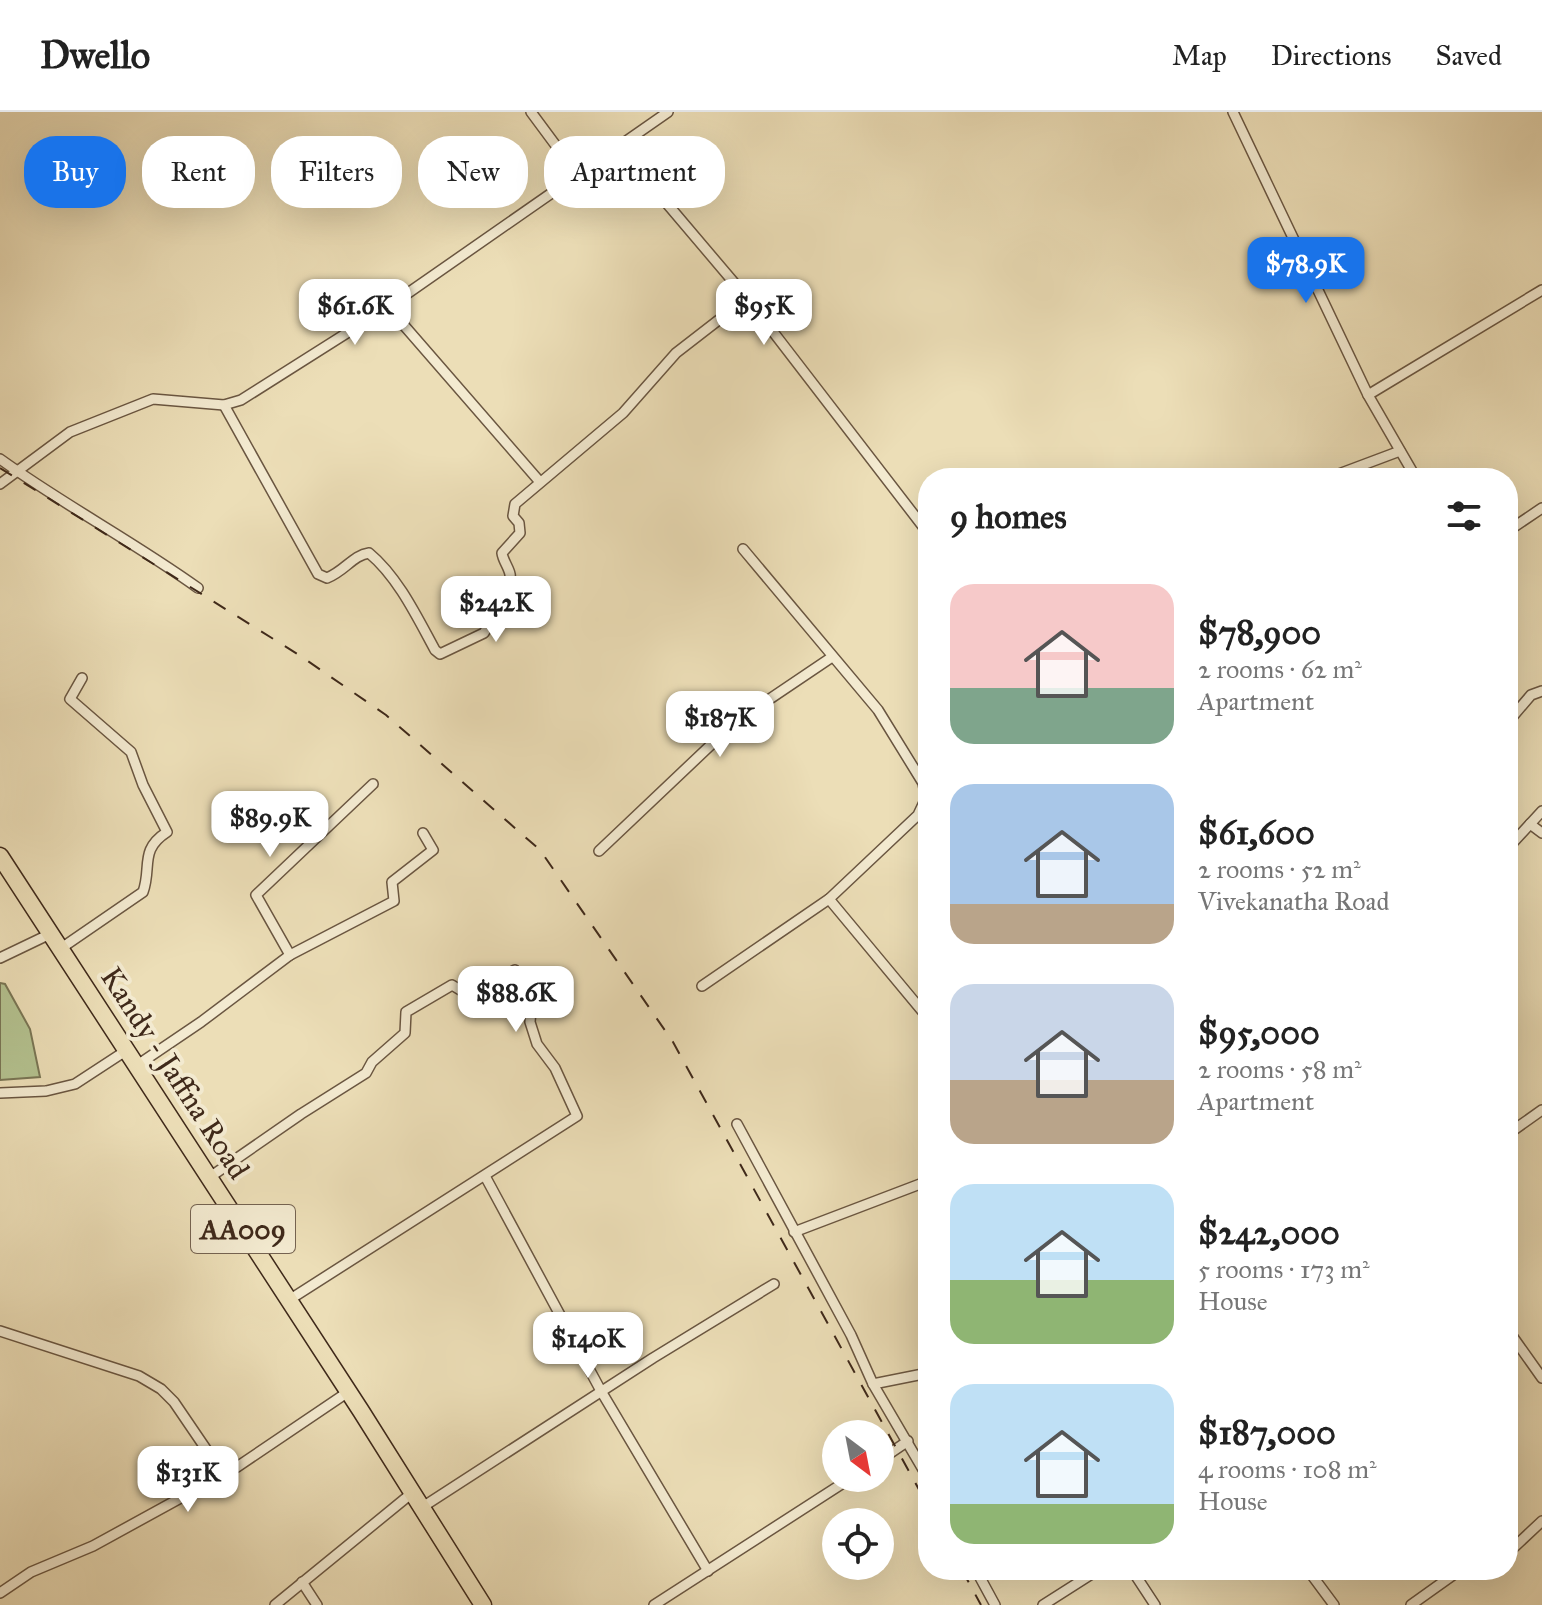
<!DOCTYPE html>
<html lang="en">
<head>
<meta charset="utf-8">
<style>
  :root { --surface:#fff; --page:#f6f6f6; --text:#222; --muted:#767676; --line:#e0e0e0; --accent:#1a73e8 }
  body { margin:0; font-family:"IM FELL Great Primer",serif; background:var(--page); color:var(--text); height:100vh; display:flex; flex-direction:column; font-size:30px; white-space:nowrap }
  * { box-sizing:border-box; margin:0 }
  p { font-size:26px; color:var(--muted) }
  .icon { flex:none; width:44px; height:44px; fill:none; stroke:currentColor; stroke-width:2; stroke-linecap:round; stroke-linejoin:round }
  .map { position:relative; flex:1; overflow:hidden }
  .side { position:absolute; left:918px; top:356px; width:600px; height:1112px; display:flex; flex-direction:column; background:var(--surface); border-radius:32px; box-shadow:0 8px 32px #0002 }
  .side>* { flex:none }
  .guide { position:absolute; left:24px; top:24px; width:760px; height:72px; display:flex; gap:16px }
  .needle { width:52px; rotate:148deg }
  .controls { position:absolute; left:822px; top:1308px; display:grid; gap:16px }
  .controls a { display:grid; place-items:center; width:72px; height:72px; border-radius:50%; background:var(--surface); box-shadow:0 8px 32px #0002; font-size:40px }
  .price { position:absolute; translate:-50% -68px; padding:0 18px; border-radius:16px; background:#fff; color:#222; font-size:26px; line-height:52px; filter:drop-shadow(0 2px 4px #0008) }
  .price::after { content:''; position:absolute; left:50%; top:48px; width:24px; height:18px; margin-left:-12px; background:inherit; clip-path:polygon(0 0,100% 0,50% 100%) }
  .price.current { background:var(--accent); color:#fff }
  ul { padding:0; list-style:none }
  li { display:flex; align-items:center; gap:24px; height:200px; padding:0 32px }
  li span { display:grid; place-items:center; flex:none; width:224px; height:160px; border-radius:24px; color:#555 }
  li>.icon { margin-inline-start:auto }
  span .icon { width:96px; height:96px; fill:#fffc; stroke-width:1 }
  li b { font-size:34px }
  h2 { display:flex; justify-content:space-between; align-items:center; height:96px; padding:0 32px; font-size:34px }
  .pill { padding:0 28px; border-radius:32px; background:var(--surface); box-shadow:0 8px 32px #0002; font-size:28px; line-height:72px }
  .pill.current { background:var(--accent); color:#fff }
  header { display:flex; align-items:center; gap:48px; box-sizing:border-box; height:112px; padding:0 40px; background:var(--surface); border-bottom:2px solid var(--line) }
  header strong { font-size:38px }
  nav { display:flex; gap:44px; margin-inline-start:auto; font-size:28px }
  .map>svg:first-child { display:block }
  .green { fill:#b4c290; stroke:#7a7655; stroke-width:2 }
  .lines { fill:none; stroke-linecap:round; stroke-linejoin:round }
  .street-casing { stroke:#6a5641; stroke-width:12 }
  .highway-casing { stroke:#3f291a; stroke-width:19 }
  .street { stroke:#f3ead0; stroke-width:9 }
  .highway { stroke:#ecdeb7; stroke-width:16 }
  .rail { stroke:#3f291a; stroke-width:2; stroke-dasharray:14 14; stroke-linecap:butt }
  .labels { text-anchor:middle; stroke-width:8; stroke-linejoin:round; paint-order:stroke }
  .shield { fill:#f3ead0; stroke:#756351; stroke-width:2 }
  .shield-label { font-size:28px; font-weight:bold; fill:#3f291a }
  .street-label { font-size:30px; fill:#3f291a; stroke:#f3ead0 }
</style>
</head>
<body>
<header>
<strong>Dwello</strong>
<nav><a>Map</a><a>Directions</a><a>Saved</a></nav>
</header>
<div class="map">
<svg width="1542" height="1493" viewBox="0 0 1542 1493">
  <rect width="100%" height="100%" fill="#ecdeb7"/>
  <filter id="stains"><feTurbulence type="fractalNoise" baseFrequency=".0025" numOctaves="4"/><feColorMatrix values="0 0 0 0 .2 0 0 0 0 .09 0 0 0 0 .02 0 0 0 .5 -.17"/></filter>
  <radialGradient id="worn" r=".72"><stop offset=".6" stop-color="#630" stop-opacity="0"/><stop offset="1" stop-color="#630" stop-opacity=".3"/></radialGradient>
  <path class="green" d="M0,871L5,872L30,917L40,965L0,968Z"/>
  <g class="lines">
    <defs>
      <g id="street">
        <path d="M531,0L577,62"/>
        <path d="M1233,0L1368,283L1416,366"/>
        <path d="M619,35L747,186L928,421"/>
        <path d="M388,195L540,370"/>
        <path d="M1368,283L1542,178"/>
        <path d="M224,293L318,462L327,466C345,459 353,443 369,441C398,465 417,505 435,538L440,542L484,521L487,516L483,497C489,487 508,477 510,467C512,459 503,450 502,441L520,421L519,411L513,404L515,392L623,301L676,241L747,186"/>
        <path d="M0,347C64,393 134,430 198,476"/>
        <path d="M1328,366L1400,339"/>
        <path d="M0,372L70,320L153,287L224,293L241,288L388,195L668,0"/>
        <path d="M1508,419L1542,396"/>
        <path d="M1508,610L1531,583L1542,579"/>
        <path d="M1530,712L1542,721"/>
        <path d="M1508,736L1542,699"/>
        <path d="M599,739L734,611L832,545"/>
        <path d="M829,787L928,906"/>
        <path d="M60,837L143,780C152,755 139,738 167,720L143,673L131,640L70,587L82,566"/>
        <path d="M290,843L256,783L373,672"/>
        <path d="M0,846L50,822"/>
        <path d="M702,874L829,787L918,703L926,686L923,671L878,598L743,437"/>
        <path d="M136,954L201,910L290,843L394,789L392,770L433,738L423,721"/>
        <path d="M0,981L46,979L75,972L127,938"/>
        <path d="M737,1012L851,1223L873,1272L928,1366"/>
        <path d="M1508,1022L1542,998"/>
        <path d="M485,1064L601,1279L708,1459"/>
        <path d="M210,1065L301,1002L366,961L372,950L405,921L406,900L452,873L470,884L515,858L532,886L530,910L537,932L555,956L577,1004L289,1188"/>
        <path d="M794,1120L928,1069"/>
        <path d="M1508,1218L1542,1266"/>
        <path d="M0,1219L139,1264L161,1277L174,1290L223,1362"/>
        <path d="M873,1272L928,1261"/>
        <path d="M880,1348L908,1329"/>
        <path d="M421,1396L653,1246L774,1172"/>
        <path d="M1508,1441L1542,1409"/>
        <path d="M976,1458L995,1493"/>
        <path d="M1132,1458L1155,1493"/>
        <path d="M1308,1458L1334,1493"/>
        <path d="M302,1470L317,1493"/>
        <path d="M0,1481L31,1460L93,1434L237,1355L348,1280"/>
        <path d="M275,1493L412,1381"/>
        <path d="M654,1493L851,1366"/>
        <path d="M1043,1493L1098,1458"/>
        <path d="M1411,1493L1460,1458"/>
      </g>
      <path id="highway" d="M0,744L361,1299L483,1493"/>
    </defs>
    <use href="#street" class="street-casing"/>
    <use href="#highway" class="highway-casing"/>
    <use href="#street" class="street"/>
    <use href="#highway" class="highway"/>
    <g class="rail">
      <path d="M0,356L299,543L386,603L540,738L673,930L928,1394"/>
      <path d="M962,1458L981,1493"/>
    </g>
  </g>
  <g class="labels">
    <rect class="shield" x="191" y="1093" width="104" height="48" rx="6"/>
    <g class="shield-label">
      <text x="243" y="1127">AA009</text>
    </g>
    <g class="street-label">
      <text transform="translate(175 961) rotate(57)" y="10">Kandy - Jaffna Road</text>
    </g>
  </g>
  <rect width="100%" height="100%" filter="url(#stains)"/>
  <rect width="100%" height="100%" fill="url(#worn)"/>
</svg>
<div class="controls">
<a><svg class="needle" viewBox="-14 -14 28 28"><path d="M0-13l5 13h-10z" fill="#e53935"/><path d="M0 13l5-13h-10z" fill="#767676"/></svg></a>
<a><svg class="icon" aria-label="locate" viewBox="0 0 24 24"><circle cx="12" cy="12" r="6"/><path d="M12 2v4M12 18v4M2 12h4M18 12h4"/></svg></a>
</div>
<b class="price current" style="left:1306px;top:193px">$78.9K</b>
<b class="price" style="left:355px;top:235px">$61.6K</b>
<b class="price" style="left:764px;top:235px">$95K</b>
<b class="price" style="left:496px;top:532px">$242K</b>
<b class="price" style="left:720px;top:647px">$187K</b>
<b class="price" style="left:270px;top:747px">$89.9K</b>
<b class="price" style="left:516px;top:922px">$88.6K</b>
<b class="price" style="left:588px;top:1268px">$140K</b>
<b class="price" style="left:188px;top:1402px">$131K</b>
<div class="guide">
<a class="pill current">Buy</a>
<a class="pill">Rent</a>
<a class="pill">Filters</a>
<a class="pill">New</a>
<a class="pill">Apartment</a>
</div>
<section class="side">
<h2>9 homes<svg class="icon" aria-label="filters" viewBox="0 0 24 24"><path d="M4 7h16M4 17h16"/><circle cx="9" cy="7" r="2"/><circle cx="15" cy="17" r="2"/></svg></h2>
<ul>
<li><span style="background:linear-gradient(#f6c9c9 65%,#7fa58c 0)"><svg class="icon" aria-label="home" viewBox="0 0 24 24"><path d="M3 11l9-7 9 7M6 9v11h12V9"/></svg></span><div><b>$78,900</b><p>2 rooms · 62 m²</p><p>Apartment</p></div></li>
<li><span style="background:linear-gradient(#a9c7e8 75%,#b9a48a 0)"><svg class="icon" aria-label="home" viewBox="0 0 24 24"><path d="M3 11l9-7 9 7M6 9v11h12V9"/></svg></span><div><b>$61,600</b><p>2 rooms · 52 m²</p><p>Vivekanatha Road</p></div></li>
<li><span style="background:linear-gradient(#c9d6e8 60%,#b9a48a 0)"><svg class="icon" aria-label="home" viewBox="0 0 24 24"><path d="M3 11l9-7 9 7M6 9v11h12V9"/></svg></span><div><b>$95,000</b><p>2 rooms · 58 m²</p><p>Apartment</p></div></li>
<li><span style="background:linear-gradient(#bfe0f5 60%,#8fb573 0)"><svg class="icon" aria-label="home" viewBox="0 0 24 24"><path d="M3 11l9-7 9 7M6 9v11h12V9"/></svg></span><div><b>$242,000</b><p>5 rooms · 173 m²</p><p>House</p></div></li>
<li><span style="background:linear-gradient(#bfe0f5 75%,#8fb573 0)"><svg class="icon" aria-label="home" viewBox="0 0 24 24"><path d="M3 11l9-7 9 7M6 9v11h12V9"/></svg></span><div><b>$187,000</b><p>4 rooms · 108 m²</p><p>House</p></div></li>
</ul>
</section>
</div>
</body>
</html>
